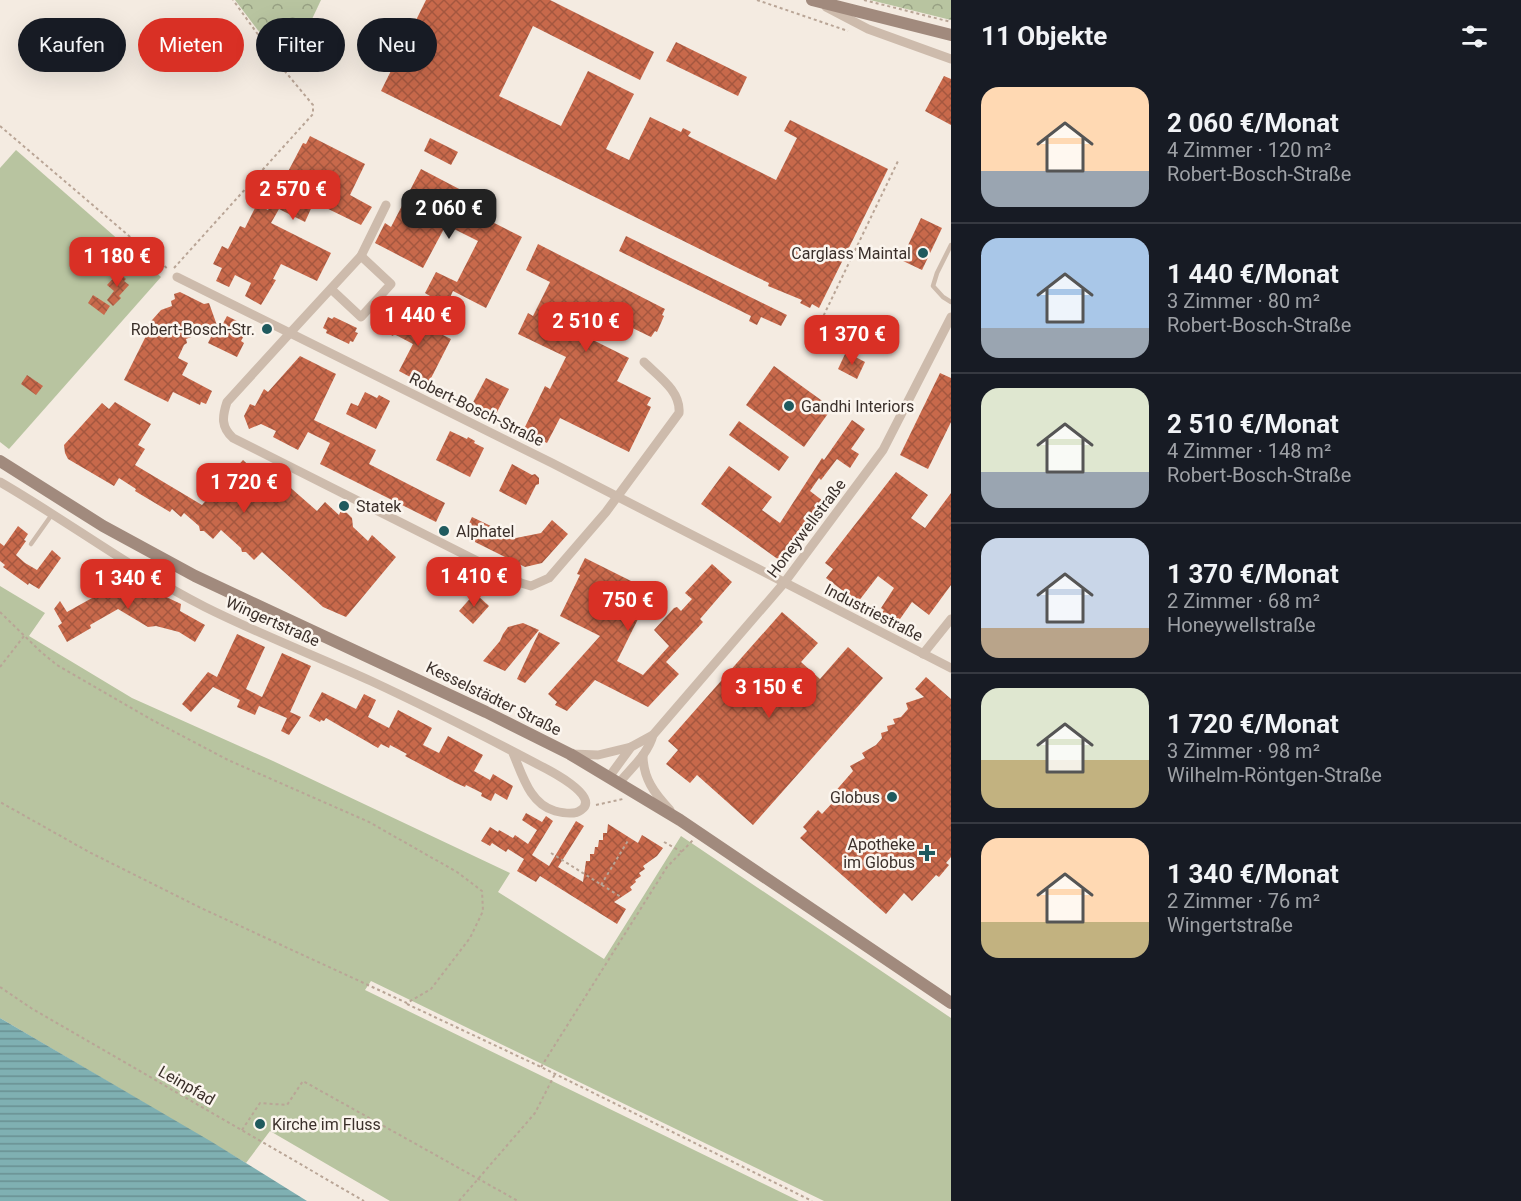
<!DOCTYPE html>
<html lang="de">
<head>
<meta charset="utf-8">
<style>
  :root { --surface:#171b24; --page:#242831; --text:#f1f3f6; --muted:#9ea1a6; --line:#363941; --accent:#d93025 }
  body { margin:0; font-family:Roboto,sans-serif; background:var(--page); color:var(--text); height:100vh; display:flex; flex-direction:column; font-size:22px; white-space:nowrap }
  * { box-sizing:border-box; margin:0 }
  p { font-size:20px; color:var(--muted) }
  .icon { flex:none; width:33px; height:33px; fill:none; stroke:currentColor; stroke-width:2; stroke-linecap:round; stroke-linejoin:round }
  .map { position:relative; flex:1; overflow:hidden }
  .sheet { display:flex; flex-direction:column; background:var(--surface); width:570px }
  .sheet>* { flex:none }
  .top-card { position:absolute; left:18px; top:18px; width:570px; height:54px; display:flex; gap:12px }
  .price { position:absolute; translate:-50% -51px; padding:0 14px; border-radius:12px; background:var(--accent); color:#fff; font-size:20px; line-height:39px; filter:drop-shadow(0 2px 3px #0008) }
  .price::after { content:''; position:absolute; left:50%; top:36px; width:18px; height:14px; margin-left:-9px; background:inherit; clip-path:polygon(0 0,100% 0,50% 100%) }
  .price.on { background:#222; color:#fff }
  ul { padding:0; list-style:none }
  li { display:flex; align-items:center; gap:18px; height:150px; padding:0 30px }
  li+li { border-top:2px solid var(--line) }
  li span { display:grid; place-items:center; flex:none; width:168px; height:120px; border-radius:18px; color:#555 }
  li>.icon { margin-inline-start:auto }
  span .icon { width:72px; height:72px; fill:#fffc; stroke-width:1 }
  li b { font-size:26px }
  h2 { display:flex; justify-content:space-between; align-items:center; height:72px; padding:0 30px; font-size:26px }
  .chip { padding:0 21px; border-radius:27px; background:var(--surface); box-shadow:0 6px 24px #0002; font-size:21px; line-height:54px }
  .chip.on { background:var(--accent); color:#fff }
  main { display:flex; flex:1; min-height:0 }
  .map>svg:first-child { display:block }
  .green { fill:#b8c4a0 }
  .forest { fill:url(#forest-crowns) }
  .water { fill:url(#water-rules) }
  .building { fill:url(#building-cross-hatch) }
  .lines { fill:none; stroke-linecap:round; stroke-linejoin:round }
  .path { stroke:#b9a596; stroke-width:2; stroke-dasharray:3 3; stroke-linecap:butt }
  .lane { stroke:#cdbbac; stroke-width:4.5 }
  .street { stroke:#cdbbac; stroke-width:9 }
  .secondary { stroke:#a18a7d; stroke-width:12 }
  .poi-dot { fill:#1f5a5e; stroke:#fbf5ee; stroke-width:2 }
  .labels { text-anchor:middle; stroke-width:5; stroke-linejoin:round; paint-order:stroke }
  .poi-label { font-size:16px; fill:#3b302b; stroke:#fbf5ee; text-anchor:end }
  .street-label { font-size:16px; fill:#3b302b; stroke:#fbf5ee }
</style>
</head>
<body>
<main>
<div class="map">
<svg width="951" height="1201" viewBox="0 0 951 1201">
  <defs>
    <pattern id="forest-crowns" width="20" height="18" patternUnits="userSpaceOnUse" patternTransform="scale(1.5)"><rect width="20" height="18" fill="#b8c4a0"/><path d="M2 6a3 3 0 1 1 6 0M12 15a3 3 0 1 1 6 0" fill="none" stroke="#97a083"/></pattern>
    <pattern id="water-rules" width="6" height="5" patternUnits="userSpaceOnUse" patternTransform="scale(1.5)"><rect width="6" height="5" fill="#7fb0b2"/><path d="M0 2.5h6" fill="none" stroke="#699091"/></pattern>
    <pattern id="building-cross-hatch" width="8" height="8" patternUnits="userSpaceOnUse" patternTransform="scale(1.5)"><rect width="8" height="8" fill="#c8694b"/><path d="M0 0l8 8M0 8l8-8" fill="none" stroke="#a4573f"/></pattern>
  </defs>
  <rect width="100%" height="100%" fill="#f4ebe1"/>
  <g class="green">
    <path d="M16,150L161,277L9,449L0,442V168Z"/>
    <path d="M0,586L45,613L29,636L132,698L273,761L510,873L498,892L604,959L681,836L951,1018V1201H824L371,981L365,990L799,1201H390L270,1131L246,1163L0,1018Z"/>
  </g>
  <g class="forest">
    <path d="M235,0H321L288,70Z"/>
    <path d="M870,0H951V20Z"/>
  </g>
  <path class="water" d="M0,1018L212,1142L307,1201H0Z"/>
  <g class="building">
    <path d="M426,0H550L654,52L640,80L533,26L499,96L561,126L588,71L634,94L606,149L629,160L650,117L681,132L683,128L691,132L688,136L776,180L797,138L784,131L790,120L888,169L819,308L812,304L810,308L800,303L802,300L768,286L769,283L748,273L381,91Z"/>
    <path d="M676,42L747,77L738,96L666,61Z"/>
    <path d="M944,76L951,79V125L925,111Z"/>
    <path d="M310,136L365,164L350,195L372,207L361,225L314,202L305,222L279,209L271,223L331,253L317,281L281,264L273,279L276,280L261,305L245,296L251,283L235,275L229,287L216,281L222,268L213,264L222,246L228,249L240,226L245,228L257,204L268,210L303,143L306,144Z"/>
    <path d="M430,138L458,152L451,165L424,151Z"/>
    <path d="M421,169L463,191L457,204L522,237L486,308L453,291L448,302L439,306L437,300L432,302L430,296L425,293L436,272L457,282L478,241L446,225L423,268L375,243L385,223L391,227Z"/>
    <path d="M921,218L942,228L922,270L901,260Z"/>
    <path d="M626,236L787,315L781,326L761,317L757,325L749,321L751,316L619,251Z"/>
    <path d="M538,244L665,309L662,315L664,316L657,332L655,331L651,337L583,304L571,329L629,358L617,381L651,398L647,405L651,407L629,452L560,418L547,443L523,431L545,386L550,389L566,357L518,334L528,313L533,316L550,282L526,270Z"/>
    <path d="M119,272L126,279L124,281L129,285L119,296L121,298L113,306L107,300L114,291L107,285Z"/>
    <path d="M180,292L204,304L209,303L219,331L227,316L245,325L244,328L247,330L241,341L244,343L237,357L208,343L212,335L187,322L191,337L186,339L187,343L184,345L178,358L188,363L182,375L212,391L206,404L201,402L200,405L173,392L168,402L124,380L149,330L145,328L161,310L172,306L171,301L175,299L174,294Z"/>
    <path d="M93,295L110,306L104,315L88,303Z"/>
    <path d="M394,311L451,339L427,386L399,371L413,344L394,334L393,336L383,331Z"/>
    <path d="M328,317L332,319L334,317L357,328L355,332L358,333L353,342L350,341L349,344L326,333L327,330L323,328Z"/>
    <path d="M846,352L865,362L857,379L838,369Z"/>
    <path d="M300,356L336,374L314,420L376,450L369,464L445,503L436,522L320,464L330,443L308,432L298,450L273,437L276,431L261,424L249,429L244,416L250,404L255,406L264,389L268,392Z"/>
    <path d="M774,366L832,408L804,447L746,405Z"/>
    <path d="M940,373L951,378V422L928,469L900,455Z"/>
    <path d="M27,375L43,386L36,395L21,384Z"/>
    <path d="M486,378L509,389L496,414L491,415L471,406Z"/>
    <path d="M365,392L377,398L379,395L390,401L376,429L346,414L351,403L358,406Z"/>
    <path d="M115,402L151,424L138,445L145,449L135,465L202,505L243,460L276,491L284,482L317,511L325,502L339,515L342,508L352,518L353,527L368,541L372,535L396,557L346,617L323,607L262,552L254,560L246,552H242L241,548L221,530L213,539L204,531H200L199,526L184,513L181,517L172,509L170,512L135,491L136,489L119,478L114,486L68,459L65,453L64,445L102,403L109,409Z"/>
    <path d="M852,420L865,429L851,449L859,454L850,468L837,459L821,480L819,478L810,491L823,501L779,560L701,504L729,466L772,497L762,510L780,523L822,458L824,460Z"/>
    <path d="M739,421L789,457L779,471L729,435Z"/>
    <path d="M450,431L467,439L468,437L475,441L474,443L484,448L470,477L436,460Z"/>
    <path d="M512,464L532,475L535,474L539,478V484L536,485L526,505L499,491Z"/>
    <path d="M896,472L928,495L911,518L925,528L951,493V585L929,615L912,602L900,619L898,618L894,623L881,613L884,610L881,608L894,588L878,576L858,602L826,578L833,569L825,563Z"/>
    <path d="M472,517L516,538L541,533L552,520L568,534L542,563L525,567L463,536Z"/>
    <path d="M18,526L28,534L24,540L26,541L16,555L25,563L37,570L52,550L61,558L39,589L29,583L28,585L3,567L5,565L0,561V543L4,546Z"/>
    <path d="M585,558L663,597L655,613L644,607L617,661L643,675L669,646L654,630L674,608L677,607L681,611L692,599L685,593L712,564L732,582L700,619L703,622L666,662L679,674L648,707L595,680L567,711L555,705L557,702L548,694L600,636L560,616L580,575L577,574Z"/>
    <path d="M116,570L145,587L152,588L155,595H162L181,604L180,611L205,625L195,642L179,632L156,626L148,627L118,609L90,625L91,628L67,642L58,626L62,623L54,609L60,601L67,612L101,593Z"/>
    <path d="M475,593L489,606L473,624L459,611Z"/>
    <path d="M782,612L818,643L801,662L820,679L848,647L883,678L753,825L697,775L690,783L666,764L678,750L668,741Z"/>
    <path d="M523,623L539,630L505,671L483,661L500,641L503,634L508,627Z"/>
    <path d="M539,632L560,643L525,683L517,679Z"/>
    <path d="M237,634L265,647L246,689L262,697L282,653L311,666L290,712L301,717L289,735L281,731L287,718L259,706L255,715L237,707L240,700L213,687L191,712L182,704L208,672L217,677Z"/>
    <path d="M926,677L951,699V857L946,863L949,865L939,877L936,875L912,901L904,893L886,914L800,838L807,831L803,827L818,810L822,814L835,800L833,794L853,771L850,766L865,758L862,753L876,745L882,738L881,733L888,731L887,726L895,724L893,719L901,717L908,709L906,703L924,697L915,689Z"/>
    <path d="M322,692L356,709L364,694L376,700L368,717L389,728L398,710L432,728L423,745L439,753L448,736L483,755L474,771L490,780L493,774L513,786L507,800L495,793L491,801L481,796L482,793L466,785L465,787L456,783L405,756L407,754L390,745L389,748L381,744L378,748L326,718L324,721L321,720L320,722L309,716Z"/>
    <path d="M526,813L542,822L546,816L553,821L532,855L549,866L576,821L584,826L558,867L583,882L586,861H590V854H594L595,847H598L599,840H603V833H607L608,824L638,843L642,835L663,848L657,856L643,866L645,869L639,873L641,876L635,880L636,882L630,887L632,890L614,902L626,909L617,924L540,876L536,882L517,871L524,859L508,849L506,852L492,843L490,846L481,841L490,827L498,832L499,830L513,838L515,835L528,844L537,830L522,820Z"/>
  </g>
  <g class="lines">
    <g class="path">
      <path d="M757,0L848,31"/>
      <path d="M864,0L951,22"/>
      <path d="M0,126L169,270"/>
      <path d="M174,268L313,114V105L283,69L233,0"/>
      <path d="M821,321L899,159"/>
      <path d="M0,612L41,652L57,665L154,721L228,760L369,822L457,872L482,891L483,911L470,938L431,989L407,1003L201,908L89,852L0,802"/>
      <path d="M0,667L24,636"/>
      <path d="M596,805L623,799"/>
      <path d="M664,842L682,852"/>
      <path d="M551,853L621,897"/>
      <path d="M601,885L629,839"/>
      <path d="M0,987L31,1008L364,1201"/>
      <path d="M407,1004L541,1067L812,1201"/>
      <path d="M541,1067L667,867L693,840"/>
      <path d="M242,1130L260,1103L287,1105L303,1081L518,1201"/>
      <path d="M459,1201L535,1113L555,1074"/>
    </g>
    <g class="lane">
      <path d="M951,245L937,273L933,286L943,297L951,302"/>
      <path d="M31,544L53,513"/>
    </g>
    <g class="street">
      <path d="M826,7L868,29L951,59"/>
      <path d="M361,256L386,205"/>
      <path d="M177,277L290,333L227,402C222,417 221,427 233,438L521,583L531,586L549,578L606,512L679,413C681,391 658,376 644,362"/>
      <path d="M331,289L361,317L391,284L361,256L290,333L552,463L951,668"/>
      <path d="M0,482C69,522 134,571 205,607C259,634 316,656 371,681C427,707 482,735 537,764C545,768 602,796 581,810C575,815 563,813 555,811C529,804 522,773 512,751"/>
      <path d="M923,654L951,619"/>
      <path d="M571,754L598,755L631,747"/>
      <path d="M643,755C643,778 654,793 670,810"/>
      <path d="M609,777L631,747L653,735"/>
      <path d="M619,783C631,768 648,754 653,735L784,583L883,450L951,317"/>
    </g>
    <g class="secondary">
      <path d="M812,0L951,35"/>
      <path d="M0,461L103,526L195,576L486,712L570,754L680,820L951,1003"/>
    </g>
  </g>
  <g class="poi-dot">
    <circle cx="923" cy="253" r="6"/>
    <circle cx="267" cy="329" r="6"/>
    <circle cx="789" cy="406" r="6"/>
    <circle cx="344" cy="506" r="6"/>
    <circle cx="444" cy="531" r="6"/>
    <circle cx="892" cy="797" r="6"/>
    <path d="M924 844h6v6h6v6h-6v6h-6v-6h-6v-6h6z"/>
    <circle cx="260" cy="1124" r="6"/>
  </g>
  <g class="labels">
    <g class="poi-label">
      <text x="911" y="259">Carglass Maintal</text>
      <text x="255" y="335">Robert-Bosch-Str.</text>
      <text x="801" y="412" text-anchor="start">Gandhi Interiors</text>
      <text x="356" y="512" text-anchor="start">Statek</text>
      <text x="456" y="537" text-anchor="start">Alphatel</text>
      <text x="880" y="803">Globus</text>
      <text x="915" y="850">Apotheke<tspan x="915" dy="18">im Globus</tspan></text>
      <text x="272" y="1130" text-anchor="start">Kirche im Fluss</text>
    </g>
    <g class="street-label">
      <text transform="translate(477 409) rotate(26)" y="6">Robert-Bosch-Straße</text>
      <text transform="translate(806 528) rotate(-53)" y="6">Honeywellstraße</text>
      <text transform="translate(874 612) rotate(27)" y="6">Industriestraße</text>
      <text transform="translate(273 621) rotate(24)" y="6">Wingertstraße</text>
      <text transform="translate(494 698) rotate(26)" y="6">Kesselstädter Straße</text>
      <text transform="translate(187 1085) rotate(30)" y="6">Leinpfad</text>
    </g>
  </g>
</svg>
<b class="price" style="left:293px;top:221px">2 570 €</b>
<b class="price on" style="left:449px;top:240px">2 060 €</b>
<b class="price" style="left:117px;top:288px">1 180 €</b>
<b class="price" style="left:418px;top:347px">1 440 €</b>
<b class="price" style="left:586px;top:353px">2 510 €</b>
<b class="price" style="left:852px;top:366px">1 370 €</b>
<b class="price" style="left:244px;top:514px">1 720 €</b>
<b class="price" style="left:474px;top:608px">1 410 €</b>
<b class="price" style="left:128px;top:610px">1 340 €</b>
<b class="price" style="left:628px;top:632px">750 €</b>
<b class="price" style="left:769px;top:719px">3 150 €</b>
<div class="top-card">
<a class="chip">Kaufen</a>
<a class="chip on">Mieten</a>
<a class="chip">Filter</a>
<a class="chip">Neu</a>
</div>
</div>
<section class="sheet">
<h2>11 Objekte<svg class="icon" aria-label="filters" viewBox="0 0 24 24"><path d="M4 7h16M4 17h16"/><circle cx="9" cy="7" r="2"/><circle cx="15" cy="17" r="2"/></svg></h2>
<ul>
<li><span style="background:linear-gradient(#ffd9b3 70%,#9aa5b1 0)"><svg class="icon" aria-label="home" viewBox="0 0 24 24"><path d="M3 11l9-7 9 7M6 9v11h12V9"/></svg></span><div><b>2 060 €/Monat</b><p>4 Zimmer · 120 m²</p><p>Robert-Bosch-Straße</p></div></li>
<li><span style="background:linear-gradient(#a9c7e8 75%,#9aa5b1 0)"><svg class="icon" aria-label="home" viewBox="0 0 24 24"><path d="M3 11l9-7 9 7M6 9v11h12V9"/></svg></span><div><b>1 440 €/Monat</b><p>3 Zimmer · 80 m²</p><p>Robert-Bosch-Straße</p></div></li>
<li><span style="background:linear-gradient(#dfe7d0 70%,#9aa5b1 0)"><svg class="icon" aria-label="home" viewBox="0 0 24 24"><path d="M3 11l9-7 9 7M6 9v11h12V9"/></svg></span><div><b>2 510 €/Monat</b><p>4 Zimmer · 148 m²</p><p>Robert-Bosch-Straße</p></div></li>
<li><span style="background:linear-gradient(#c9d6e8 75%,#b9a48a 0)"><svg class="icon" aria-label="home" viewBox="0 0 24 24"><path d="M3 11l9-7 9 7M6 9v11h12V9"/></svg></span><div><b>1 370 €/Monat</b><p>2 Zimmer · 68 m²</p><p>Honeywellstraße</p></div></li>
<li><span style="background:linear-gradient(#dfe7d0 60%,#c2b280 0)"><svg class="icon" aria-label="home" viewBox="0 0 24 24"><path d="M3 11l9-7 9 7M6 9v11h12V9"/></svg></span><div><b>1 720 €/Monat</b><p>3 Zimmer · 98 m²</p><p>Wilhelm-Röntgen-Straße</p></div></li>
<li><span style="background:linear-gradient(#ffd9b3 70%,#c2b280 0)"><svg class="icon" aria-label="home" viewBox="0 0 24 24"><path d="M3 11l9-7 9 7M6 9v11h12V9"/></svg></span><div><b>1 340 €/Monat</b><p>2 Zimmer · 76 m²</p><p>Wingertstraße</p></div></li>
</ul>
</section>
</main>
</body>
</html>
